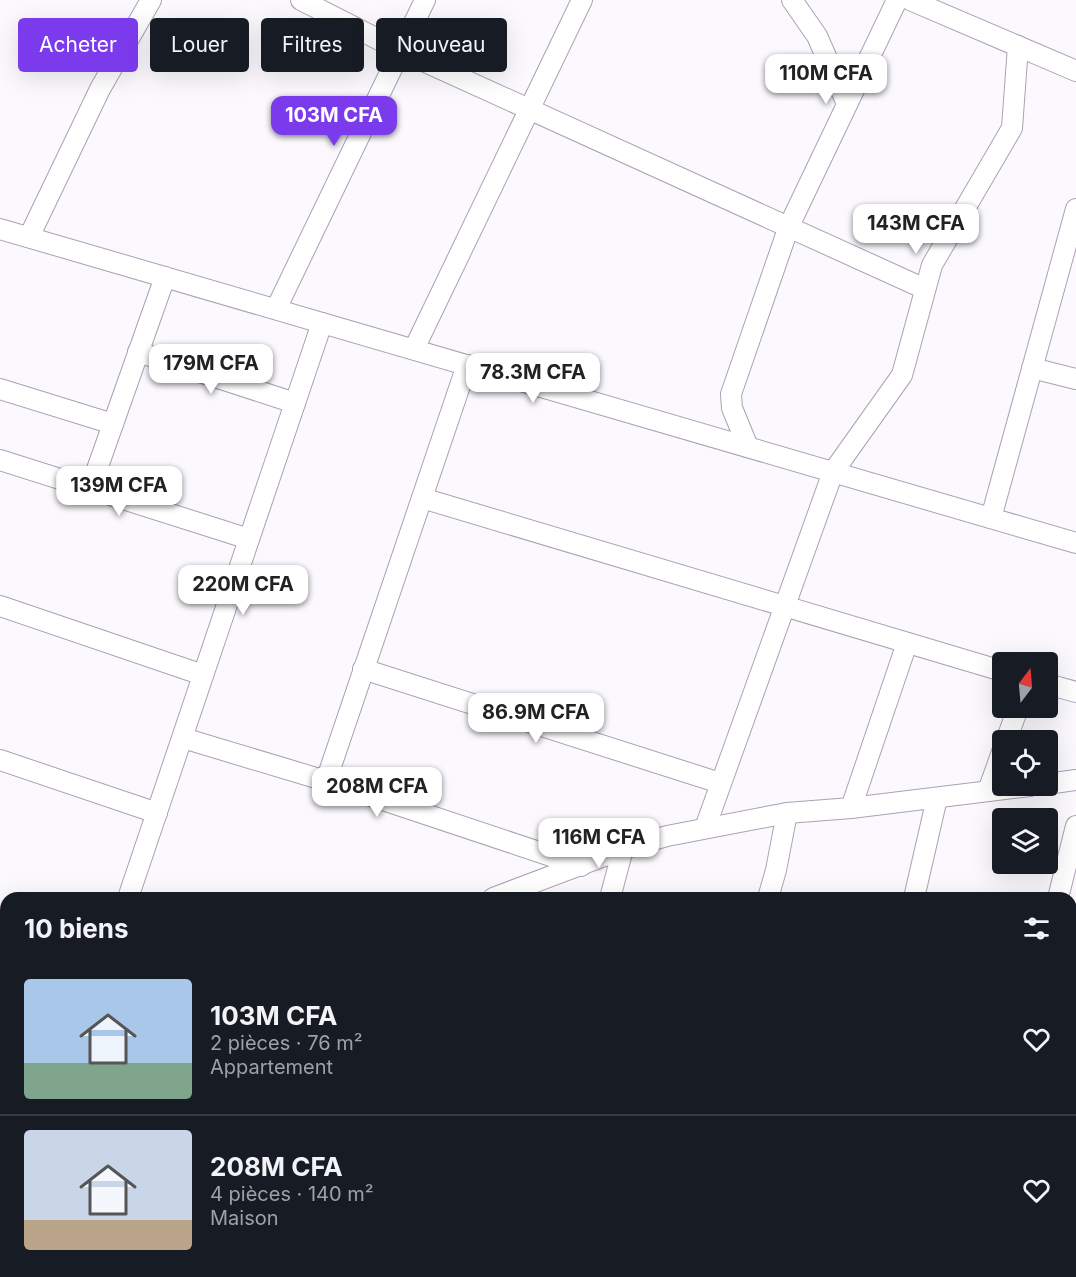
<!DOCTYPE html>
<html lang="fr">
<head>
<meta charset="utf-8">
<style>
  :root { --surface:#171b24; --page:#242831; --text:#f1f3f6; --muted:#9ea1a6; --line:#363941; --accent:#7c3aed }
  body { margin:0; font-family:Inter,sans-serif; background:var(--page); color:var(--text); height:100vh; display:flex; flex-direction:column; font-size:22px; white-space:nowrap }
  * { box-sizing:border-box; margin:0 }
  p { font-size:20px; color:var(--muted) }
  .icon { flex:none; width:33px; height:33px; fill:none; stroke:currentColor; stroke-width:2; stroke-linecap:round; stroke-linejoin:round }
  .map { position:relative; flex:1; overflow:hidden }
  .side { position:absolute; left:0px; top:892px; width:1077px; height:386px; display:flex; flex-direction:column; background:var(--surface); border-radius:18px 18px 0 0; box-shadow:0 6px 24px #0002 }
  .side>* { flex:none }
  .top-card { position:absolute; left:18px; top:18px; width:600px; height:54px; display:flex; gap:12px }
  .needle { width:39px; rotate:16deg }
  .fabs { position:absolute; left:992px; top:652px; display:grid; gap:12px }
  .fabs a { display:grid; place-items:center; width:66px; height:66px; border-radius:6px; background:var(--surface); box-shadow:0 6px 24px #0002; font-size:30px }
  .price { position:absolute; translate:-50% -51px; padding:0 14px; border-radius:12px; background:#fff; color:#222; font-size:20px; line-height:39px; filter:drop-shadow(0 2px 3px #0008) }
  .price::after { content:''; position:absolute; left:50%; top:36px; width:18px; height:14px; margin-left:-9px; background:inherit; clip-path:polygon(0 0,100% 0,50% 100%) }
  .price.selected { background:var(--accent); color:#fff }
  ul { padding:0; list-style:none }
  li { display:flex; align-items:center; gap:18px; height:150px; padding:0 24px }
  li+li { border-top:2px solid var(--line) }
  li span { display:grid; place-items:center; flex:none; width:168px; height:120px; border-radius:6px; color:#555 }
  li>.icon { margin-inline-start:auto }
  span .icon { width:72px; height:72px; fill:#fffc; stroke-width:1 }
  li b { font-size:26px }
  h2 { display:flex; justify-content:space-between; align-items:center; height:72px; padding:0 24px; font-size:26px }
  .tag { padding:0 21px; border-radius:6px; background:var(--surface); box-shadow:0 6px 24px #0002; font-size:21px; line-height:54px }
  .tag.selected { background:var(--accent); color:#fff }
  .map>svg:first-child { display:block }
  .lines { fill:none; stroke-linecap:round; stroke-linejoin:round }
  .street-casing { stroke:#aba1b3; stroke-width:22 }
  .street { stroke:#fff; stroke-width:20 }
</style>
</head>
<body>
<div class="map">
<svg width="1076" height="1277" viewBox="0 0 1076 1277">
  <rect width="100%" height="100%" fill="#fbf9fd"/>
  <g class="lines">
    <defs>
      <g id="street">
        <path d="M301,0L401,51L925,289"/>
        <path d="M792,0L817,36L847,104"/>
        <path d="M910,0L1076,71"/>
        <path d="M0,229L1076,543"/>
        <path d="M29,237L100,89L151,0"/>
        <path d="M276,309L425,0"/>
        <path d="M414,349L582,0"/>
        <path d="M138,352L295,403"/>
        <path d="M1032,368L1076,379"/>
        <path d="M0,389L113,424"/>
        <path d="M748,447L732,408L731,394L789,226L897,0"/>
        <path d="M0,460L249,539"/>
        <path d="M90,489L165,277"/>
        <path d="M422,498L1002,671"/>
        <path d="M991,518L1076,209"/>
        <path d="M0,606L203,675"/>
        <path d="M363,669L720,783"/>
        <path d="M1047,684L1076,692"/>
        <path d="M183,738L326,781L581,866"/>
        <path d="M1006,741L1018,708"/>
        <path d="M0,760L157,813"/>
        <path d="M326,781L467,365"/>
        <path d="M1047,784L1076,780"/>
        <path d="M988,791L1002,752"/>
        <path d="M851,808L907,643"/>
        <path d="M705,828L833,472L902,375L932,265L1012,128L1018,46"/>
        <path d="M128,898L322,323"/>
        <path d="M493,898L623,849L667,836L787,813L851,808L1030,786"/>
        <path d="M610,898L623,849"/>
        <path d="M768,898L776,870L787,813"/>
        <path d="M914,898L937,798"/>
        <path d="M1058,898L1076,826"/>
        <path d="M0,1072L6,1070"/>
        <path d="M1071,1182L1076,1183"/>
        <path d="M165,1272L180,1277"/>
        <path d="M229,1272L232,1277"/>
        <path d="M305,1272L330,1277"/>
        <path d="M984,1272L1003,1277"/>
        <path d="M2,1277L6,1264"/>
        <path d="M444,1277L445,1272"/>
        <path d="M595,1277L596,1272"/>
        <path d="M716,1277L717,1272"/>
        <path d="M841,1277L843,1272"/>
        <path d="M965,1277L966,1272"/>
      </g>
    </defs>
    <use href="#street" class="street-casing"/>
    <use href="#street" class="street"/>
  </g>
</svg>
<div class="fabs">
<a><svg class="needle" viewBox="-14 -14 28 28"><path d="M0-13l5 13h-10z" fill="#e53935"/><path d="M0 13l5-13h-10z" fill="#9ea1a6"/></svg></a>
<a><svg class="icon" aria-label="locate" viewBox="0 0 24 24"><circle cx="12" cy="12" r="6"/><path d="M12 2v4M12 18v4M2 12h4M18 12h4"/></svg></a>
<a><svg class="icon" aria-label="layers" viewBox="0 0 24 24"><path d="M12 4l9 5-9 5-9-5zM3 14l9 5 9-5"/></svg></a>
</div>
<b class="price" style="left:826px;top:105px">110M CFA</b>
<b class="price selected" style="left:334px;top:147px">103M CFA</b>
<b class="price" style="left:916px;top:255px">143M CFA</b>
<b class="price" style="left:211px;top:395px">179M CFA</b>
<b class="price" style="left:533px;top:404px">78.3M CFA</b>
<b class="price" style="left:119px;top:517px">139M CFA</b>
<b class="price" style="left:243px;top:616px">220M CFA</b>
<b class="price" style="left:536px;top:744px">86.9M CFA</b>
<b class="price" style="left:377px;top:818px">208M CFA</b>
<b class="price" style="left:599px;top:869px">116M CFA</b>
<div class="top-card">
<a class="tag selected">Acheter</a>
<a class="tag">Louer</a>
<a class="tag">Filtres</a>
<a class="tag">Nouveau</a>
</div>
<section class="side">
<h2>10 biens<svg class="icon" aria-label="filters" viewBox="0 0 24 24"><path d="M4 7h16M4 17h16"/><circle cx="9" cy="7" r="2"/><circle cx="15" cy="17" r="2"/></svg></h2>
<ul>
<li><span style="background:linear-gradient(#a9c7e8 70%,#7fa58c 0)"><svg class="icon" aria-label="home" viewBox="0 0 24 24"><path d="M3 11l9-7 9 7M6 9v11h12V9"/></svg></span><div><b>103M CFA</b><p>2 pièces · 76 m²</p><p>Appartement</p></div><svg class="icon" aria-label="heart" viewBox="0 0 24 24"><path d="M12 20l-8-8c-3-5 5-10 8-4 3-6 11-1 8 4z"/></svg></li>
<li><span style="background:linear-gradient(#c9d6e8 75%,#b9a48a 0)"><svg class="icon" aria-label="home" viewBox="0 0 24 24"><path d="M3 11l9-7 9 7M6 9v11h12V9"/></svg></span><div><b>208M CFA</b><p>4 pièces · 140 m²</p><p>Maison</p></div><svg class="icon" aria-label="heart" viewBox="0 0 24 24"><path d="M12 20l-8-8c-3-5 5-10 8-4 3-6 11-1 8 4z"/></svg></li>
</ul>
</section>
</div>
</body>
</html>
